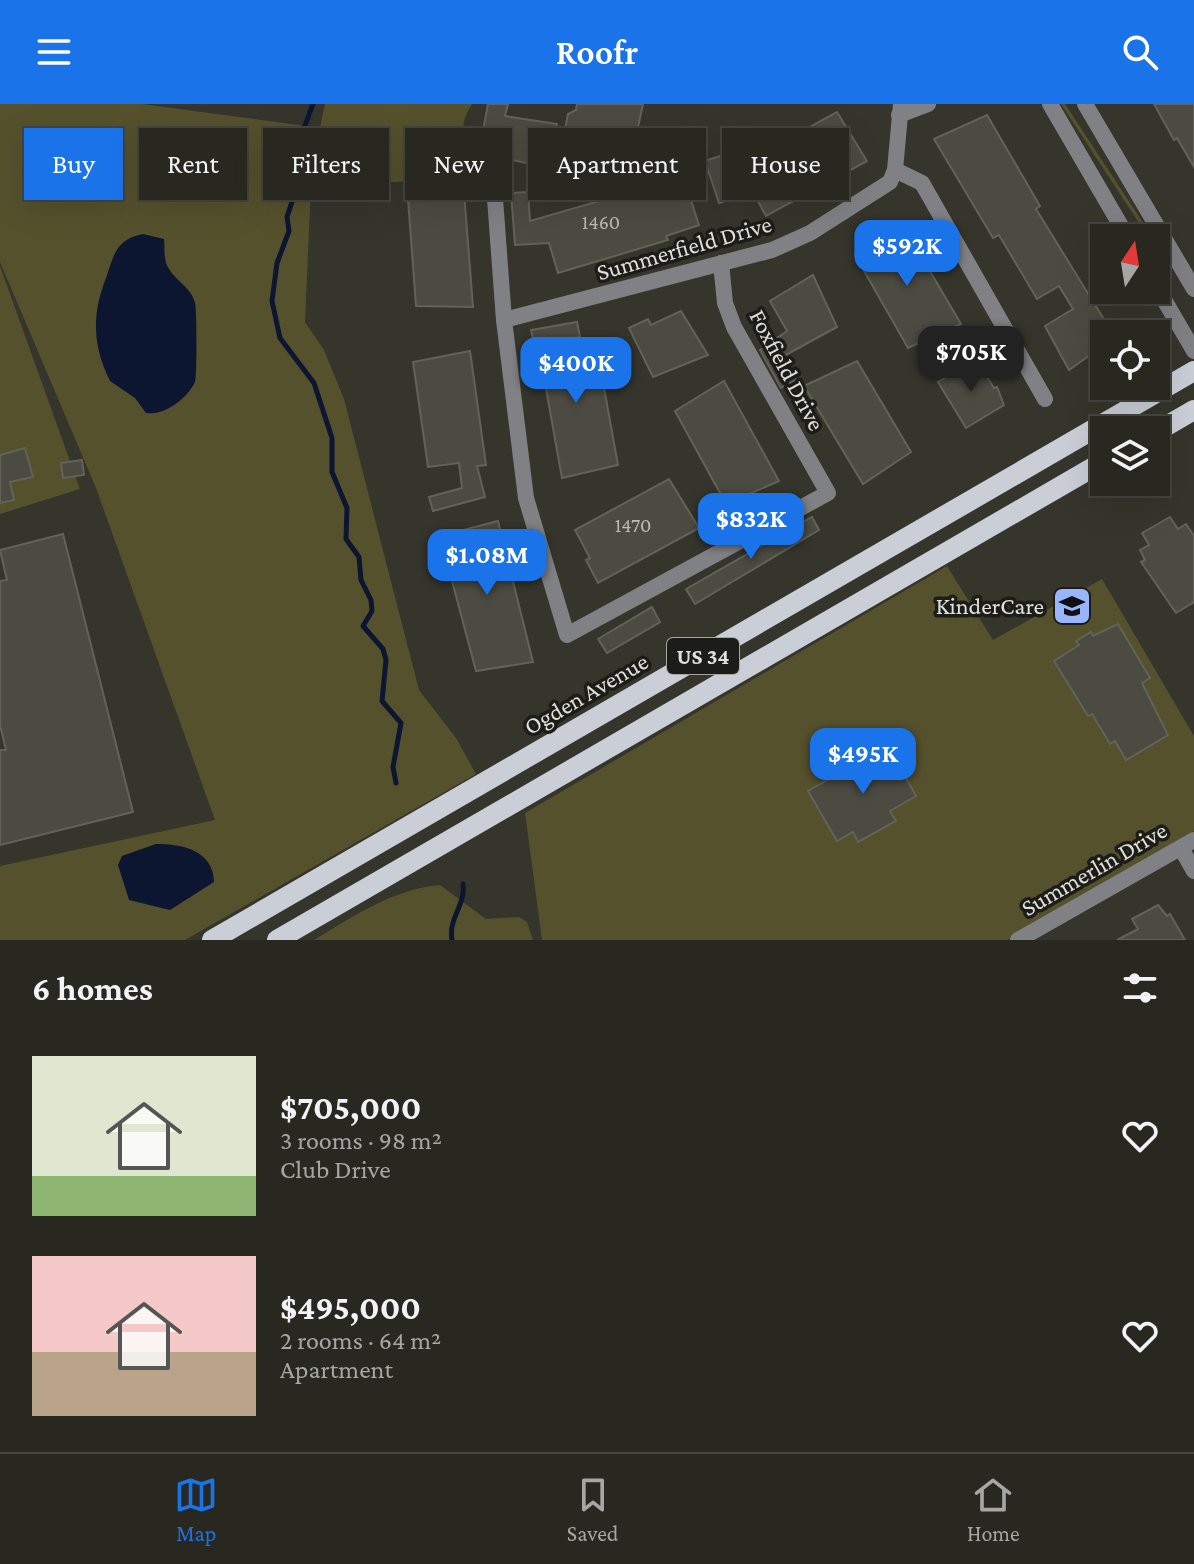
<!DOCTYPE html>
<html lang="en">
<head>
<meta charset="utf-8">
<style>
  :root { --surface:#282821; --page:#30302a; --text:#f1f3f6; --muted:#a5a6a5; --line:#44443f; --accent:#1a73e8 }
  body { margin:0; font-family:"Crimson Pro",serif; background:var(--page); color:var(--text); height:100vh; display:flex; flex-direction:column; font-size:30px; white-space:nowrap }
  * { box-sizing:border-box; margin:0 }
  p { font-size:26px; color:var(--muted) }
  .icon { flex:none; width:44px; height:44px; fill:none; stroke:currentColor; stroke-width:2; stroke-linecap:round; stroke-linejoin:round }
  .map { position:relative; height:836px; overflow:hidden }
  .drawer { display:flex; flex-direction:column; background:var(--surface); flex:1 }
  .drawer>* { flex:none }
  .banner { position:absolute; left:24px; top:24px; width:1146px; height:72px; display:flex; gap:16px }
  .needle { width:52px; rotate:12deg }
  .fabs { position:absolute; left:1090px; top:120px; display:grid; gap:16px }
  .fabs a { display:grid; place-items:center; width:80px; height:80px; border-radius:0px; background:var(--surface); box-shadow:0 8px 32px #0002,0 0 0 2px var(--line); font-size:40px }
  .price { position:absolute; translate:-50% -68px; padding:0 18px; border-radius:16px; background:var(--accent); color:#fff; font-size:26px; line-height:52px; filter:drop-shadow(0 2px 4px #0008) }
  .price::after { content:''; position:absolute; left:50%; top:48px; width:24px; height:18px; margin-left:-12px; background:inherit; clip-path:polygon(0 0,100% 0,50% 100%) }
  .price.active { background:#222; color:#fff }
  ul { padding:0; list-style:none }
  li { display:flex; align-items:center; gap:24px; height:200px; padding:0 32px }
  li span { display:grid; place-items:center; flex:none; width:224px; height:160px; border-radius:0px; color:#555 }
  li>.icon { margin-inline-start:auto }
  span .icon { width:96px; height:96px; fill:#fffc; stroke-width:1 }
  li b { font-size:34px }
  h2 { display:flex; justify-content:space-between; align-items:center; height:96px; padding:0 32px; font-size:34px }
  .tag { padding:0 28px; border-radius:0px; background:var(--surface); box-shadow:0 8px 32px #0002,0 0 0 2px var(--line); font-size:28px; line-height:72px }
  .tag.active { background:var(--accent); color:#fff }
  header { display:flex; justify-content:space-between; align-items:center; height:104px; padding:0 32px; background:var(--accent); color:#fff; font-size:36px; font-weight:600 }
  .dock { display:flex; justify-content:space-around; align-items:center; height:112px; border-top:2px solid var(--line); background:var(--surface); font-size:22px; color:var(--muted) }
  .dock a { display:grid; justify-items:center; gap:4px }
  .dock .active { color:var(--accent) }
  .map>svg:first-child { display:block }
  .green { fill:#55512d }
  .water { fill:#0d1630 }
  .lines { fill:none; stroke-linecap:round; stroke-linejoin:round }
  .stream { stroke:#0d1630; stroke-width:5 }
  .building { fill:#4c4b42; stroke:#636259; stroke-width:2 }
  .street { stroke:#808185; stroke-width:16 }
  .primary { stroke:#caced7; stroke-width:20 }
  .labels { text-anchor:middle; stroke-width:7; stroke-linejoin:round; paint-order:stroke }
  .number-label { font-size:20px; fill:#bcbbb5 }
  .shield { fill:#1c1c18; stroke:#a6a5a0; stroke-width:2 }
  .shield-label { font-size:22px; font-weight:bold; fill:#e1e0db }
  .street-label { font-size:24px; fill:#e1e0db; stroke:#1c1c18 }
  .poi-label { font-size:24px; fill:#e1e0db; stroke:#1c1c18; text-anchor:end }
</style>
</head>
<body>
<header><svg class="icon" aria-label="menu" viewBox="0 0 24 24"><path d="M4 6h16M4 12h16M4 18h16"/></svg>Roofr<svg class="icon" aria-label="search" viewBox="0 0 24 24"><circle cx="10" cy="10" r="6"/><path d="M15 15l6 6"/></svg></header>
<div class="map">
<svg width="1194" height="836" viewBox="0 0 1194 836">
  <rect width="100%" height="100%" fill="#35352c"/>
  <g class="green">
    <path d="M0,0H142L320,24L325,0H472C446,40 486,47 501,74L311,81L305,218L324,246L344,295L419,586L456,634L476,670L185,836H0V762L215,716L96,384L0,158Z"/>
    <path d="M1061,0H1065L1153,134H1149Z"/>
    <path d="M0,162L80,385L0,410Z"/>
    <path d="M947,462L993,536L1102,475L1194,632V727L1008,836H542L525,709Z"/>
    <path d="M440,781L486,815L519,813L527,818L533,836H314C354,812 393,785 440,781Z"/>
  </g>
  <g class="water">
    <path d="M143,130L164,135C165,146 163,156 169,165C177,178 191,183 195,199C197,205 197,274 195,278C187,295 164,312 146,309L135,294L110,277C92,241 92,210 106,174C114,151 116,135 143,130Z"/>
    <path d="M156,740C182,740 213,746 214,778L170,806L129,796L118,761L122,752Z"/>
  </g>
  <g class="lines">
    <g class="stream">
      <path d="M313,0L300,35L297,82L287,113L289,127L277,159L272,197L280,234L314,279L332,334V368L347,404L346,435L359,453L361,476L371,496L372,507L363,522L383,545L386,556L382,597L401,619L393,663L396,679"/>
      <path d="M452,836C448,814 466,801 463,780"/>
    </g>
  </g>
  <g class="building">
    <path d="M488,0H508L505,12L557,20L547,63L482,50L484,44L480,43Z"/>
    <path d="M577,0H643L635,37L622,43L564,30L568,10L576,6Z"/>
    <path d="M1154,0H1194V63L1177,34L1174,36Z"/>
    <path d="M837,8L867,57L766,112L753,88L719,99L705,57L720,52L726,68Z"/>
    <path d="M987,11L1040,102L1036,105L1113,230H1104V241L1069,266L1045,222L1073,205L1059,182L1037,195L999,131L993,134L934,35Z"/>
    <path d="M681,65L699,121L666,132L668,136L558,169L549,139L515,141L511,89L528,88L530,117L669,77L667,69Z"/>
    <path d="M464,88L473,203L416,202L408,95Z"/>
    <path d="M903,121L961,220L908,244L855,151Z"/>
    <path d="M813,171L837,223L782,253L796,276L781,284L760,246L787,227L770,197Z"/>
    <path d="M681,207L708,251L653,273L629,224L648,215L651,221Z"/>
    <path d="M577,218L580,233L563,236L568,262L599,256L618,361L562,374L538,240L534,241L531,226Z"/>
    <path d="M470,247L486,361L477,362L485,393L433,407L429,393L462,384L459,359L428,363L413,258Z"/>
    <path d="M857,257L911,348L863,380L804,282Z"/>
    <path d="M973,257L983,273L986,271L994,284L997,283L1004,301L966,324L938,278Z"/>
    <path d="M724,277L779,377L726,400L675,307Z"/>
    <path d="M25,344L33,373L10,378L14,396L0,399V351Z"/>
    <path d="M82,356L84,371L63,374L61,359Z"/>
    <path d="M669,375L699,424L598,479L586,456L590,454L575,426Z"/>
    <path d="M812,413L819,426L695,500L686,485Z"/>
    <path d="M1170,413L1178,425L1186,420L1194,432V498L1176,509L1141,458L1145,456L1140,446L1149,441L1142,429Z"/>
    <path d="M498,417L533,558L476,567L440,432Z"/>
    <path d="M63,430L133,708L0,741V646H6L0,621V477L7,476L0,446Z"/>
    <path d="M652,503L660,518L607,549L598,535Z"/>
    <path d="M1118,520L1150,574L1142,579L1168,631L1126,656L1115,637L1110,640L1092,610L1088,612L1054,557L1079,541L1076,537L1091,528L1093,532Z"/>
    <path d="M888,642L916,692L890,707L896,717L858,738L853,728L837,737L808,687Z"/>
    <path d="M1158,801L1167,812L1170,810L1185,836H1117L1138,825L1132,815Z"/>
  </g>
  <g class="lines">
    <g class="street">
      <path d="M1050,0L1128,134"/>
      <path d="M1085,0L1194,185"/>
      <path d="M899,11L928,0"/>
      <path d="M895,66L922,79L1045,295"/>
      <path d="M494,81L504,216L526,394L567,531L828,389L734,223L725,199L721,159"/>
      <path d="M1156,182L1194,247"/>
      <path d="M504,216L772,146L810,129L890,78L895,66L901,0"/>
      <path d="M1181,744L1194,767"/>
      <path d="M1018,836L1194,736"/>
    </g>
    <g class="primary">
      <path d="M1156,328L1194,306"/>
      <path d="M212,836L1194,267"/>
      <path d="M277,836L1104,357"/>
    </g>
  </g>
  <defs>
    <symbol id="school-square" viewBox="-11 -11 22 22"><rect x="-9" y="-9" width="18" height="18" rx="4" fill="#99b5fd" stroke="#1c1c18"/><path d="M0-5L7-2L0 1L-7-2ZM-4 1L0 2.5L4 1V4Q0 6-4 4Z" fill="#111"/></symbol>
  </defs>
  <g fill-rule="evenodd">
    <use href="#school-square" x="1050" y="480" width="44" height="44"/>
  </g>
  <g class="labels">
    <g class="number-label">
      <text x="601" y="125">1460</text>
      <text x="633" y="428">1470</text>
    </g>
    <rect class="shield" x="667" y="534" width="72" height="36" rx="6"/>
    <g class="shield-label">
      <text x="703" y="560">US 34</text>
    </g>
    <g class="street-label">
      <text transform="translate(684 144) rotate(-16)" y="8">Summerfield Drive</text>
      <text transform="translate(787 266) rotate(62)" y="8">Foxfield Drive</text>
      <text transform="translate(586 590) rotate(-30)" y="8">Ogden Avenue</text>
      <text transform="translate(1094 765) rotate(-30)" y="8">Summerlin Drive</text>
    </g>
    <g class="poi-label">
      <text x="1044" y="510">KinderCare</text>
    </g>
  </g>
</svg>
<div class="fabs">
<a><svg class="needle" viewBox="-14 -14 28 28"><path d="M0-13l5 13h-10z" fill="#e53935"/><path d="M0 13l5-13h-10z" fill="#a5a6a5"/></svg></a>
<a><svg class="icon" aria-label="locate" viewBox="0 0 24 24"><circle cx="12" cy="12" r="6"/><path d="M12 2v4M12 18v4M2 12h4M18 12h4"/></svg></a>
<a><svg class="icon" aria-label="layers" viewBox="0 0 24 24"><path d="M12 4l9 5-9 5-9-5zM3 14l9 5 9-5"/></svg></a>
</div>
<b class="price" style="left:907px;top:184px">$592K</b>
<b class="price active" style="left:971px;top:290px">$705K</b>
<b class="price" style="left:576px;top:301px">$400K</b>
<b class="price" style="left:751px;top:457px">$832K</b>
<b class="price" style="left:487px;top:493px">$1.08M</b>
<b class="price" style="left:863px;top:692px">$495K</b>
<div class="banner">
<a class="tag active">Buy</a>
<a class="tag">Rent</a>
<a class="tag">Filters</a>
<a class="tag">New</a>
<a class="tag">Apartment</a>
<a class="tag">House</a>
</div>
</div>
<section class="drawer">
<h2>6 homes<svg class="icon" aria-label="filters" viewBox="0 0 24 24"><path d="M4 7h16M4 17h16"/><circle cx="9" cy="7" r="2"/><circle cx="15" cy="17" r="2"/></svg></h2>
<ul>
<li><span style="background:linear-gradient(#dfe7d0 75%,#8fb573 0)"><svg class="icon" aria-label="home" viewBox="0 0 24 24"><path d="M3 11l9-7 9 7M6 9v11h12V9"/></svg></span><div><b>$705,000</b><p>3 rooms · 98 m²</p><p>Club Drive</p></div><svg class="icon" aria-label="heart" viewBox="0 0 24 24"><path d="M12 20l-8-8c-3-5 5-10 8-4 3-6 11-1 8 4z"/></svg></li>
<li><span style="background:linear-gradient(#f6c9c9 60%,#b9a48a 0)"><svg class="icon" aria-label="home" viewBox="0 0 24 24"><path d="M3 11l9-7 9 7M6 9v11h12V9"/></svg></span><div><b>$495,000</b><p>2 rooms · 64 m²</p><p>Apartment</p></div><svg class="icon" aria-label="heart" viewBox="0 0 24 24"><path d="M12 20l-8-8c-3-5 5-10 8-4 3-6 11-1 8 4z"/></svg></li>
</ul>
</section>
<nav class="dock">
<a class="active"><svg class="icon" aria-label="map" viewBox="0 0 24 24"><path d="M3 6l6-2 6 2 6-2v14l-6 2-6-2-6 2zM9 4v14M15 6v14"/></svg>Map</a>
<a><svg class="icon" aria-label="saved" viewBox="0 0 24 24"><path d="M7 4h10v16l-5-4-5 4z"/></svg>Saved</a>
<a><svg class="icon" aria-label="home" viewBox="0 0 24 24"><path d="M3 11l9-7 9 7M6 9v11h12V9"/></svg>Home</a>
</nav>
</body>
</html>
